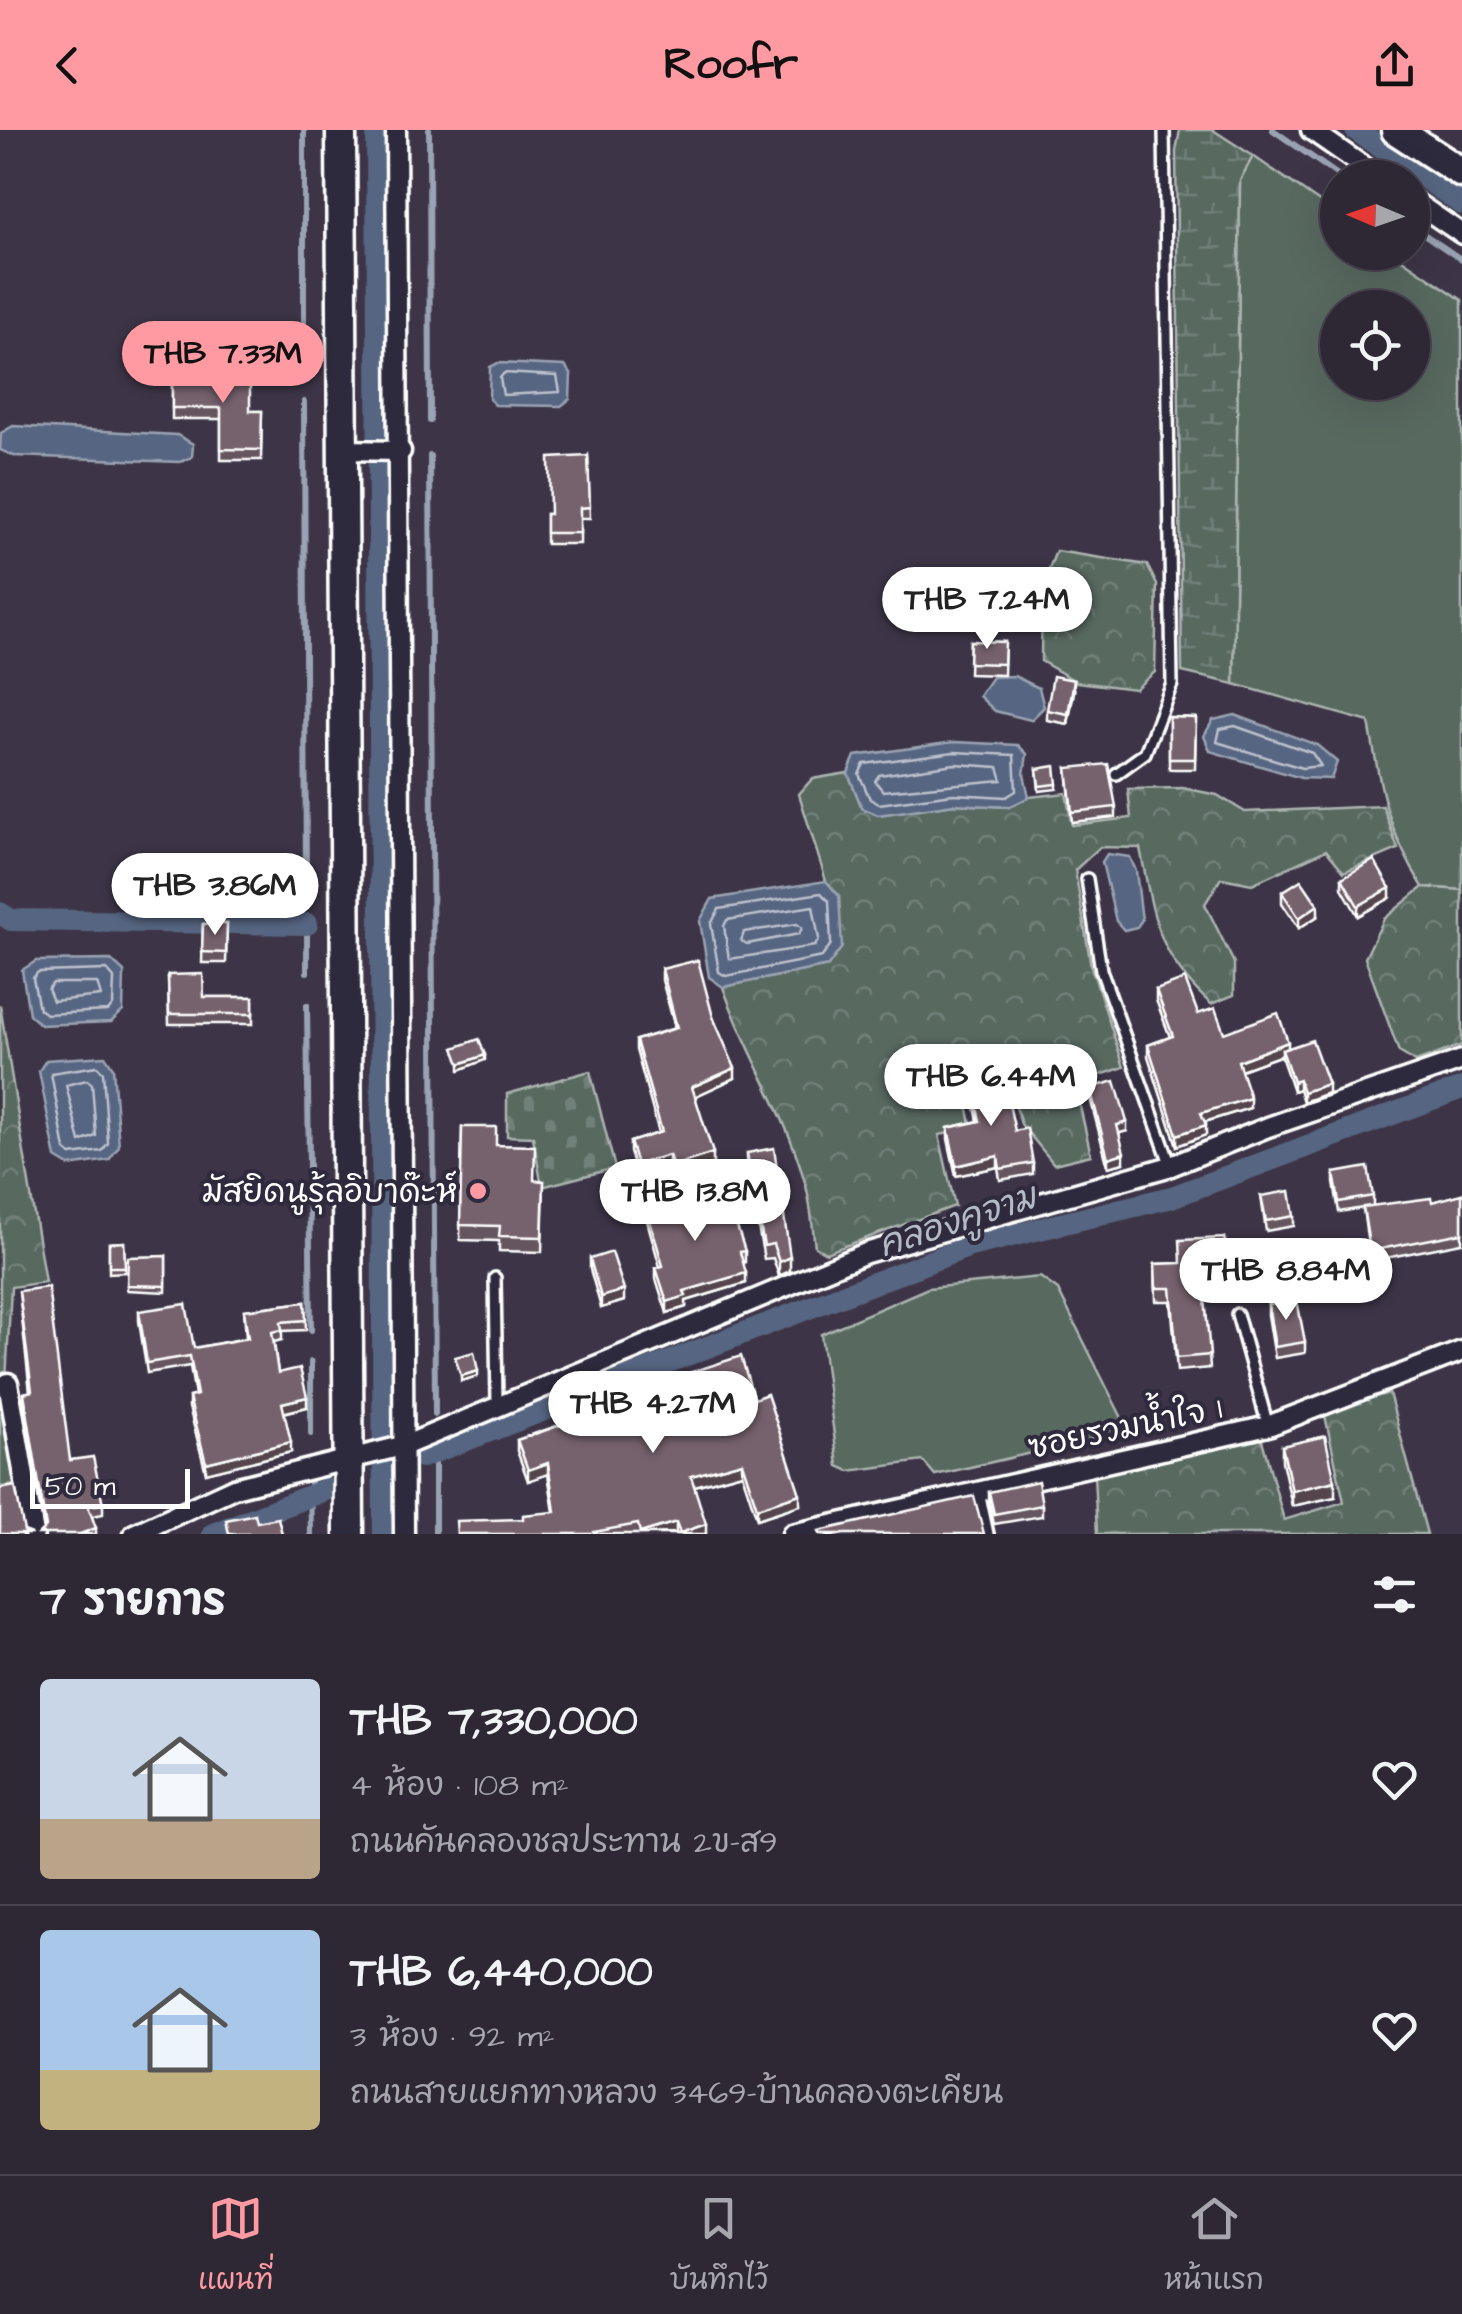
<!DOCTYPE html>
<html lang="th">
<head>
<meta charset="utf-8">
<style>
  :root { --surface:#2e2835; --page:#3a3441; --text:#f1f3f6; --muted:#a7a6ad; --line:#494450; --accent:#ff9aa2 }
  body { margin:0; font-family:"Architects Daughter","Playpen Sans Thai",sans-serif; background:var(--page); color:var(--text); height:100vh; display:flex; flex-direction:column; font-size:38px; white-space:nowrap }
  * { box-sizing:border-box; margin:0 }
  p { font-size:32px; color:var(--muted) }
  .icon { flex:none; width:55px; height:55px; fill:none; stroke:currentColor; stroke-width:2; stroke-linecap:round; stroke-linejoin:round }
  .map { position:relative; height:1404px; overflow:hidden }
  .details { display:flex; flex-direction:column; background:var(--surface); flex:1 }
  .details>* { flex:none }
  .needle { width:65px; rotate:272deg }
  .controls { position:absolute; left:1320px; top:30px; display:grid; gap:20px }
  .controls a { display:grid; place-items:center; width:110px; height:110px; border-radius:50%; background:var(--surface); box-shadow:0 10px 40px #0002,0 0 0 2px var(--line); font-size:50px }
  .scale { position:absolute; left:30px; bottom:25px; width:160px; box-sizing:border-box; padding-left:10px; border:5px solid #fff; border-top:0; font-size:28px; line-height:35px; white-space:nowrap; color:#fff; -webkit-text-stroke:8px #2f2a3d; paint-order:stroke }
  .price { position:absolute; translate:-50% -85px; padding:0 22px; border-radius:35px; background:#fff; color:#222; font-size:32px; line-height:65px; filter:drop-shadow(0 2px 5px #0008) }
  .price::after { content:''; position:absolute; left:50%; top:60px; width:30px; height:22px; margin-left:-15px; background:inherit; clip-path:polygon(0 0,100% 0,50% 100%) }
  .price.selected { background:var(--accent); color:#111 }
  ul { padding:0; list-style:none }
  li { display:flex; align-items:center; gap:30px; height:250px; padding:0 40px }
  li+li { border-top:2px solid var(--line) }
  li span { display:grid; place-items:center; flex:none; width:280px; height:200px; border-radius:10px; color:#555 }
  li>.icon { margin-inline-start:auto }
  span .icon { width:120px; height:120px; fill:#fffc; stroke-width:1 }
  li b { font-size:42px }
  h2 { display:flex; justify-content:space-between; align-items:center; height:120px; padding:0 40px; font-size:42px }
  header { display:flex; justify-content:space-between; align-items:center; height:130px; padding:0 40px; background:var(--accent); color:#111; font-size:45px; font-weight:800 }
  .menu { display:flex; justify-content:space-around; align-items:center; height:140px; border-top:2px solid var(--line); background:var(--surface); font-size:28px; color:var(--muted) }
  .menu a { display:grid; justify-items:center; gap:5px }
  .menu .selected { color:var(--accent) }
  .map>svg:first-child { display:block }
  .grass { fill:#586961; stroke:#acb4b0; stroke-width:2.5; fill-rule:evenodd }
  .forest { fill:url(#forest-crowns); stroke:#acb4b0; stroke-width:2.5 }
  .wetland { fill:url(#wetland-marsh); stroke:#acb4b0; stroke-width:2.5 }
  .cemetery { fill:url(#cemetery-stones); stroke:#acb4b0; stroke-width:2.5 }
  .water { fill:#576581; stroke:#9aa3b3; stroke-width:2.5 }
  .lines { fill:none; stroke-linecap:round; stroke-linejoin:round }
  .shore { stroke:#bcc1cd; stroke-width:2.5 }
  .stream { stroke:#9aa3b3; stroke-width:6 }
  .canal { stroke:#576581; stroke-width:22 }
  .lane-casing { stroke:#fff; stroke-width:16 }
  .street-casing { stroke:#fff; stroke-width:25 }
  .secondary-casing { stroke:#fff; stroke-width:35 }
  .lane { stroke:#2f2a3d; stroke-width:9 }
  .street { stroke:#2f2a3d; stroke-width:18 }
  .secondary { stroke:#2f2a3d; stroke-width:28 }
  .wall { fill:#65545e; stroke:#fff; stroke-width:2.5 }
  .shaded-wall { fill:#53454c; stroke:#fff; stroke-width:2.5 }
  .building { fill:#76626d; stroke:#fff; stroke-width:2.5 }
  .poi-dot { fill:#ff9aa2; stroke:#2f2a3d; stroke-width:4 }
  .labels { text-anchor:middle; stroke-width:8; stroke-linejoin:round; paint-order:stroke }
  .poi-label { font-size:32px; fill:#fff; stroke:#2f2a3d; text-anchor:end }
  .street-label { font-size:32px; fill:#fff; stroke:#2f2a3d }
  .water-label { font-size:35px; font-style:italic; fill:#b3bac6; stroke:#2f2a3d }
</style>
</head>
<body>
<header><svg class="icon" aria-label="back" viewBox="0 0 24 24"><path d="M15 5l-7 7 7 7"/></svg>Roofr<svg class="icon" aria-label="share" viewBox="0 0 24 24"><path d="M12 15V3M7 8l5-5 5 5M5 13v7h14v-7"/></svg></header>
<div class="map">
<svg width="1462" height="1404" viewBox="0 0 1462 1404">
  <defs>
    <pattern id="forest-crowns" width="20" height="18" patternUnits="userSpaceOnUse" patternTransform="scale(2.5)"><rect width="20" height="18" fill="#586961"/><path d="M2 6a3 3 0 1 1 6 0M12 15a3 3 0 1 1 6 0" fill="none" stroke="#718079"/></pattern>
    <pattern id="wetland-marsh" width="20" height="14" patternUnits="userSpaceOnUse" patternTransform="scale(2.5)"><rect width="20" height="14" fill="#586961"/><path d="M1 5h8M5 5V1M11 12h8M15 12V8" fill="none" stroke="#718079"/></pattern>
    <pattern id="cemetery-stones" width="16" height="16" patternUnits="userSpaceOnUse" patternTransform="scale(2.5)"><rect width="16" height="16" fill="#586961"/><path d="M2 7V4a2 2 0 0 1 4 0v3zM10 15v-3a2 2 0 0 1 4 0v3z" fill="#718079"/></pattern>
  </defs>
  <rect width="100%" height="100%" fill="#3d3547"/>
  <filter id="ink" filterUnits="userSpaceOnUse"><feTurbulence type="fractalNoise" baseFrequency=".01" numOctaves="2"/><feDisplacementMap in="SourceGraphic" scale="20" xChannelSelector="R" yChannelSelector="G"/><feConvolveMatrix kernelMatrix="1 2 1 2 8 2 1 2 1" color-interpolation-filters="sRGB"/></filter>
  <g filter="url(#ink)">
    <g class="grass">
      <path d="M1253,26L1337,84L1338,122L1393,123L1462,170V760L1423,757C1387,701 1380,657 1369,592L1234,554L1240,50ZM1338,178H1412V252H1338Z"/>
      <path d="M1040,1147L1058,1160L1126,1296L1124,1302L935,1345L923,1331L849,1341L838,1336L821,1204L928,1158Z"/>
    </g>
    <g class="forest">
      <path d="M1056,421L1147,435L1157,455L1155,542L1135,559L1077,552L1041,531L1042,457Z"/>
      <path d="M848,643L862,678L878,685L954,674L1009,677L1029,667L1066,663L1072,695L1131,688L1128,659L1183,658L1217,665L1245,682L1383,676L1398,719L1344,742L1326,720L1252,754L1221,748L1205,774L1234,833V865L1211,874C1156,825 1154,787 1140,718L1100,717L1075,740L1091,836L1124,937L1075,954L1091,1025L1054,1034L1021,994L1006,943L963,954L972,999L939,1005L955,1076L826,1123L815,1117C812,1095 811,1070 804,1049C785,981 746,923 723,857L828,836L839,766L826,751L799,664L812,649Z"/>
      <path d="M1423,757L1462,760V915L1416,932L1399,922L1365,828L1384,789Z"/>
      <path d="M0,875L45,1152L11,1157L5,1270L16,1355L0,1357Z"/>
      <path d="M1389,1263L1427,1404H1097L1094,1345L1105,1330L1259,1299L1284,1390L1344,1372L1324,1281Z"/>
    </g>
    <path class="wetland" d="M1180,0H1213L1253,26L1240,50L1234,554L1182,542L1176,21Z"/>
    <path class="cemetery" d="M590,941L615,1038L542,1057L533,1007L507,1006V964Z"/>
    <g class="water">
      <path d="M498,233L565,236L571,244L570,269L561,276L495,275L489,269L490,237Z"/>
      <path d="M13,296L177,305L193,314L192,327L180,332L14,326L0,320L1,303Z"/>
      <path d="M1014,546L1039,558L1044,577L1031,590L995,581L979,566L992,547Z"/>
      <path d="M1235,585L1317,615L1337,632L1331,649L1301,648L1210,621L1204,606L1213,590Z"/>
      <path d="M954,612L1018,615L1027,624L1024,644L1029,667L1009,677L954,674L878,685L862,678L848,643L855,626Z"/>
      <path d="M1107,724L1130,727L1136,741L1142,790L1137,797L1124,800L1116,791L1102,732Z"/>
      <path d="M826,751L839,766L842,817L828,836L723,857L709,847L700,791L712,769Z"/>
      <path d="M111,830L124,842L123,881L111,892L41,895L29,884L22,840L36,831Z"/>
      <path d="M105,926L113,938L119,1016L109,1030L69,1036L56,1028L39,941L46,930Z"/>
    </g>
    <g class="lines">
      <g class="shore">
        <path d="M504,243L557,246L560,262L503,265L500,248Z"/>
        <path d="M1235,596L1312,623L1321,636L1302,638L1217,612L1220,599Z"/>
        <path d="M954,622L1014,625L1016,661L1006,667L953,664L879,674L870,669L859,644L864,634Z"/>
        <path d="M955,634L998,637L1002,650L883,661L875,651L879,645Z"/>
        <path d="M821,763L829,771L831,814L822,827L726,846L719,842L711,794L719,779Z"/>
        <path d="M813,776L819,809L815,816L729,829L724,796L727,790Z"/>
        <path d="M797,794L802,798L799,804L747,814L741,811L744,802Z"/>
        <path d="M107,840L114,848L113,875L108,881L46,884L39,879L33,848L38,842Z"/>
        <path d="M53,853H97L101,866L53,871L48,859Z"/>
        <path d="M97,936L103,942L108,1013L102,1021L71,1025L65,1020L51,943Z"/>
        <path d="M87,950L92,954L96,1006L80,1012L66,955Z"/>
      </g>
      <g class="stream">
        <path d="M429,0L430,291"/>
        <path d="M1273,0L1342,48"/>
        <path d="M1412,96L1462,130"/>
        <path d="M304,242V0"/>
        <path d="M304,272L306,765"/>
        <path d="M430,326L435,1284"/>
        <path d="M307,792V842"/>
        <path d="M307,875L311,1200"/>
        <path d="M311,1304V1232"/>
        <path d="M435,1307V1404"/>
        <path d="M310,1345L311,1404"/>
      </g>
      <g class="canal">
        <path d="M377,0L384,1404"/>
        <path d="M1356,0L1462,74"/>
        <path d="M0,783L11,790L307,794"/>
        <path d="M422,1327L970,1116L1172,1067L1462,958"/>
        <path d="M213,1404L327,1359"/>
      </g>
      <defs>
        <g id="lane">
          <path d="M1116,644L1145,623L1172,554L1164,0"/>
          <path d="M1087,749L1101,840L1171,1036"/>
          <path d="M495,1148L497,1273"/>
          <path d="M1237,1184L1268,1296"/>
          <path d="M979,1362L988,1404"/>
        </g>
        <g id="street">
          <path d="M396,0L404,1404"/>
          <path d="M1311,0L1380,48"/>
          <path d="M1412,70L1462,104"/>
          <path d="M343,320L401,321"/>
          <path d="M8,1253L34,1404"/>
          <path d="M134,1404L234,1358L406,1315L866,1123L1171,1036L1268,997L1462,930"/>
          <path d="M792,1404L1268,1296L1462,1221"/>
        </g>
        <g id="secondary">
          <path d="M341,0L349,1404"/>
          <path d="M1396,0L1462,43"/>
        </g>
      </defs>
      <use href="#lane" class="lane-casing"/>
      <use href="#street" class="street-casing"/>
      <use href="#secondary" class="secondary-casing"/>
      <use href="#lane" class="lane"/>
      <use href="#street" class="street"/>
      <use href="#secondary" class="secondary"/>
    </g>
    <g class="wall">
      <path d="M172,246L250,281H262L261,330H221V289H172Z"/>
      <path d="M588,326L590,388H580V414H546V384H550Z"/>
      <path d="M970,511L1005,512L1004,545L969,544Z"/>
      <path d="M1074,561L1068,594L1047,590V580Z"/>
      <path d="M1169,587L1196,588L1195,639H1169Z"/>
      <path d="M1067,638L1116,677V687L1072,692Z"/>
      <path d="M1037,639L1057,654V659L1039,661Z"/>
      <path d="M1342,748L1390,768L1358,786L1342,758Z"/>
      <path d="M1282,762L1318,786L1299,798L1282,773Z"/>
      <path d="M203,794H227L226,833H202Z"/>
      <path d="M662,839L713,887L735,948L695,966L713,1034L673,1047L669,1035L637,1045L630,1022V1012L659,1003L636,920V910L675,898L662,850Z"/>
      <path d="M168,845L204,867H253V894H169Z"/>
      <path d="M1156,860L1198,884L1224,903L1288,918L1328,963L1303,972L1299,959L1293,961L1282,929V925L1241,940L1250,978L1205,992L1206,1005L1177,1016L1148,926V915L1170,907L1156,870Z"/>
      <path d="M971,948L1015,1001L1033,1033V1044L1000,1050L998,1037L956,1046L948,1009V998L978,991L971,959Z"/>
      <path d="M1090,958L1127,1001L1119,1003L1124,1033L1108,1037L1090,968Z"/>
      <path d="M462,997L496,1015L535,1050L544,1051L542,1122L499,1121V1111L460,1110Z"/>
      <path d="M747,1023L790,1141L779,1146L773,1128L764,1129L747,1037Z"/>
      <path d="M1334,1043L1373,1066V1076L1432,1072L1462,1064V1113L1370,1131L1363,1078L1339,1082L1334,1053Z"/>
      <path d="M1261,1066L1294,1086V1096L1266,1101Z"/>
      <path d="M644,1070L678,1081L745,1121V1132H743L746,1153L686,1171V1177L667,1183L656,1149V1138L660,1137L644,1080Z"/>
      <path d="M1225,1108L1227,1168L1205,1169L1210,1238L1177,1241L1171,1171H1156L1155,1134L1180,1133Z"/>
      <path d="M124,1112L125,1142L109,1143V1113Z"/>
      <path d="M166,1126V1162L127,1160V1155Z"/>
      <path d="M590,1129L624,1171L601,1178L590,1139Z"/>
      <path d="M19,1161L70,1330L103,1374V1384L92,1386L96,1404L45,1399L24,1273V1263L30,1262Z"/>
      <path d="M305,1172L306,1200L282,1201V1210L274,1212L278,1243L307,1277L284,1283L291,1322L206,1343L189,1277V1267L195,1266L190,1236L147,1243L139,1191V1181L194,1218L246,1208L244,1180Z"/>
      <path d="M1268,1174L1305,1212V1223L1275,1228L1268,1185Z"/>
      <path d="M754,1269L800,1375L757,1389L742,1343L694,1356L706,1404H456L554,1382L548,1344L528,1351L517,1321V1310L568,1292V1287Z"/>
      <path d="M1282,1316L1335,1367L1292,1376L1282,1331Z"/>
      <path d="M989,1362L1042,1375V1386L994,1394L989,1372Z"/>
    </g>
    <g class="shaded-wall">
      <path d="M1074,550V561L1068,594V584Z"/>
      <path d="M1390,758V768L1358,786V776Z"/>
      <path d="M1318,775V786L1299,798V788Z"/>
      <path d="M1288,912V923L1282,920V925L1238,941V931Z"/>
      <path d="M485,925V930L460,940V934Z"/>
      <path d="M735,938V948L692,968V957Z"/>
      <path d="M1299,950V959L1293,961V952Z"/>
      <path d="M1328,954V963L1303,972V962Z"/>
      <path d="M1250,968V978L1201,993V983Z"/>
      <path d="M1127,992V1001L1117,1004V995Z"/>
      <path d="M1206,995V1005L1177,1016V1005Z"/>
      <path d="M713,1023V1034L673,1047V1036Z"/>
      <path d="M1124,1023V1033L1108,1037V1028Z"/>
      <path d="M669,1025V1035L637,1045V1034Z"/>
      <path d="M998,1026V1037L956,1046V1036Z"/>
      <path d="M790,1127V1141L779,1146V1132Z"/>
      <path d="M746,1143V1153L686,1171V1177L667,1183V1172L684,1161Z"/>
      <path d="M624,1160V1171L601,1178V1167Z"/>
      <path d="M478,1241V1246L461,1251V1246Z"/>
      <path d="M307,1267V1277L282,1283V1273Z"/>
      <path d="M291,1312V1322L206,1343V1333Z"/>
      <path d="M742,1332V1343L691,1357V1346Z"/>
      <path d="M548,1333V1344L528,1351V1340Z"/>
      <path d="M1335,1351V1367L1292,1376V1361Z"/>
      <path d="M800,1364V1375L757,1389V1378Z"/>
      <path d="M676,1392V1403L640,1404V1403Z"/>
      <path d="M706,1394V1404H680V1403Z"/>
      <path d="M96,1398V1404H80Z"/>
    </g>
    <g class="building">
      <path d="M250,243V281H262L261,320L221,319V278H172V246Z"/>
      <path d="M588,326L590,377L580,378V403H546V384H550L549,328Z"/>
      <path d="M970,511L1005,512L1004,534L969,533Z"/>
      <path d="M1053,546L1074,550L1068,584L1047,580Z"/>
      <path d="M1169,587L1196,588L1195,629H1169Z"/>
      <path d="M1108,634L1116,677L1072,682L1067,638Z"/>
      <path d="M1055,636L1057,654L1039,656L1037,639Z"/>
      <path d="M1374,730L1390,758L1358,776L1342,748Z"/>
      <path d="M1301,750L1318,775L1299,788L1282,762Z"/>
      <path d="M203,794H227L226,823L202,822Z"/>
      <path d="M698,830L713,887L735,938L692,957L713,1023L673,1036L669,1025L637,1034L630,1012L662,1002L636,910L677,898L662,839Z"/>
      <path d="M203,844L204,867H253V884H169L168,845Z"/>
      <path d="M1185,849L1198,884L1215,878L1224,903L1278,883L1288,912L1238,931L1250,968L1201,983L1206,995L1177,1005L1148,915L1173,906L1156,860Z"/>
      <path d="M479,909L485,925L460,934L454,918Z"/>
      <path d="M1312,910L1328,954L1303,962L1299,950L1293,952L1282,920Z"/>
      <path d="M1002,942L1015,1001L1027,998L1033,1033L1000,1039L998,1026L956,1036L948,998L980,991L971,948Z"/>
      <path d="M1115,951L1127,992L1117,995L1124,1023L1108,1028L1090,958Z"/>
      <path d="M462,997H496V1015L535,1016L534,1050L544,1051L542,1107L499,1106L500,1096L460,1095Z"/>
      <path d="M774,1018L790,1127L779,1132L773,1114L764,1116L747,1023Z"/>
      <path d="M1368,1037L1373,1066L1339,1072L1334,1043Z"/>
      <path d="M1290,1061L1294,1086L1266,1091L1261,1066Z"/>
      <path d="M672,1062L678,1081L727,1066L745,1121L740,1122L746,1143L684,1161L686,1166L667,1172L656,1138L663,1136L644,1070Z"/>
      <path d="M1462,1064V1103L1370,1121L1363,1077L1431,1068L1432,1072Z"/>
      <path d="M1225,1108L1227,1155L1204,1156L1210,1225L1177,1228L1171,1158H1156L1155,1134L1181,1133L1180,1110Z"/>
      <path d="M124,1112L125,1137H109V1113Z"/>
      <path d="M612,1122L624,1160L601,1167L590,1129Z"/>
      <path d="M166,1126V1156L127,1155L128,1127Z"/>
      <path d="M48,1157L70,1330L93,1327L103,1374L88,1376L96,1398L80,1404H39L46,1397L24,1263L32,1261L19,1161Z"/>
      <path d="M1297,1170L1305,1212L1275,1217L1268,1174Z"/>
      <path d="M305,1172L306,1190L281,1192L282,1200L272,1202L278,1243L300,1238L307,1267L282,1273L291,1312L206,1333L189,1267L197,1265L190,1226L147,1233L139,1181L186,1174L194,1218L248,1208L244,1180Z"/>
      <path d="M474,1222L478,1241L461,1246L455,1227Z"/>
      <path d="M741,1226L754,1269L767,1264L800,1364L757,1378L742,1332L691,1346L706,1394L680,1403L676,1392L640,1403L638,1394L594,1402V1404H457L456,1391L523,1389V1385L555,1382L548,1333L528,1340L517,1310L570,1292L568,1287L624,1264Z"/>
      <path d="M1325,1306L1335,1351L1292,1361L1282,1316Z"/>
      <path d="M1038,1351L1042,1375L994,1384L989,1362Z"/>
      <path d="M15,1356L24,1401L32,1404H0V1359Z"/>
      <path d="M974,1366L984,1404H820L819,1401Z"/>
      <path d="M255,1384L257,1392L278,1388L282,1404H229L226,1390Z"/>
    </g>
  </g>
  <circle class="poi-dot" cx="478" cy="1061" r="10"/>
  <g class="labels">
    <g class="poi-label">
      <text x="458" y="1072">มัสยิดนูรุ้ลอิบาด๊ะห์</text>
    </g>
    <g class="street-label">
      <text transform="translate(1125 1297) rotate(-12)" y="11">ซอยรวมน้ำใจ 1</text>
    </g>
    <g class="water-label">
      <text transform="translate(957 1090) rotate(-18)" y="12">คลองคูจาม</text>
    </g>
  </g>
</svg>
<div class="controls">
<a><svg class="needle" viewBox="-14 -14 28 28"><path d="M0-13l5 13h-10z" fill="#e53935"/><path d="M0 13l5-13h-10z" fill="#a7a6ad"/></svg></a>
<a><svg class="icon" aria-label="locate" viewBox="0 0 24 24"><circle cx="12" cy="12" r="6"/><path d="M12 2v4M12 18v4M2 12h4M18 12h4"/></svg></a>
</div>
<div class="scale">50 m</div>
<b class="price selected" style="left:223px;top:276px">THB 7.33M</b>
<b class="price" style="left:987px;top:522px">THB 7.24M</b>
<b class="price" style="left:215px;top:808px">THB 3.86M</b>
<b class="price" style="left:991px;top:999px">THB 6.44M</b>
<b class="price" style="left:695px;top:1114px">THB 13.8M</b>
<b class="price" style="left:1286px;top:1193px">THB 8.84M</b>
<b class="price" style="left:653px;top:1326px">THB 4.27M</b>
</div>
<section class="details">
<h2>7 รายการ<svg class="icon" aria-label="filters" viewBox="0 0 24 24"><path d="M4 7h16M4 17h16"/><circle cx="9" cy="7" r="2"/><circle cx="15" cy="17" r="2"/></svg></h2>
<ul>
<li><span style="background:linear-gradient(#c9d6e8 70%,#b9a48a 0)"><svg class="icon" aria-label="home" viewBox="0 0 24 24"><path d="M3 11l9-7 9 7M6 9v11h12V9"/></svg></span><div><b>THB 7,330,000</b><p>4 ห้อง · 108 m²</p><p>ถนนคันคลองชลประทาน 2ข-ส9</p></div><svg class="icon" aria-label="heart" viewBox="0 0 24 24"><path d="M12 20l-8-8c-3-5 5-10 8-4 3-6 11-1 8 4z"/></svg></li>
<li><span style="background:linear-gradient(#a9c7e8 70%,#c2b280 0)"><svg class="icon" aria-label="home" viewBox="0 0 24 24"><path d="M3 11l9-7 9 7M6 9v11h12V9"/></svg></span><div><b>THB 6,440,000</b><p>3 ห้อง · 92 m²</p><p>ถนนสายแยกทางหลวง 3469-บ้านคลองตะเคียน</p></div><svg class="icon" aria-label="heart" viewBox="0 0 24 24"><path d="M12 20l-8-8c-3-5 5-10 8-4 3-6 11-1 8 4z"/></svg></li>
</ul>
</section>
<nav class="menu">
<a class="selected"><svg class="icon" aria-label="map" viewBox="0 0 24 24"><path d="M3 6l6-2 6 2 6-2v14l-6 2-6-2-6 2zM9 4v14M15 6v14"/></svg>แผนที่</a>
<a><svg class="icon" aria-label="saved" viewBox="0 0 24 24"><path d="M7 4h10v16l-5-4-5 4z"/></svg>บันทึกไว้</a>
<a><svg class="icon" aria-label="home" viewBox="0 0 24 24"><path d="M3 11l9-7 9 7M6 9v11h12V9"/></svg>หน้าแรก</a>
</nav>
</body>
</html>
